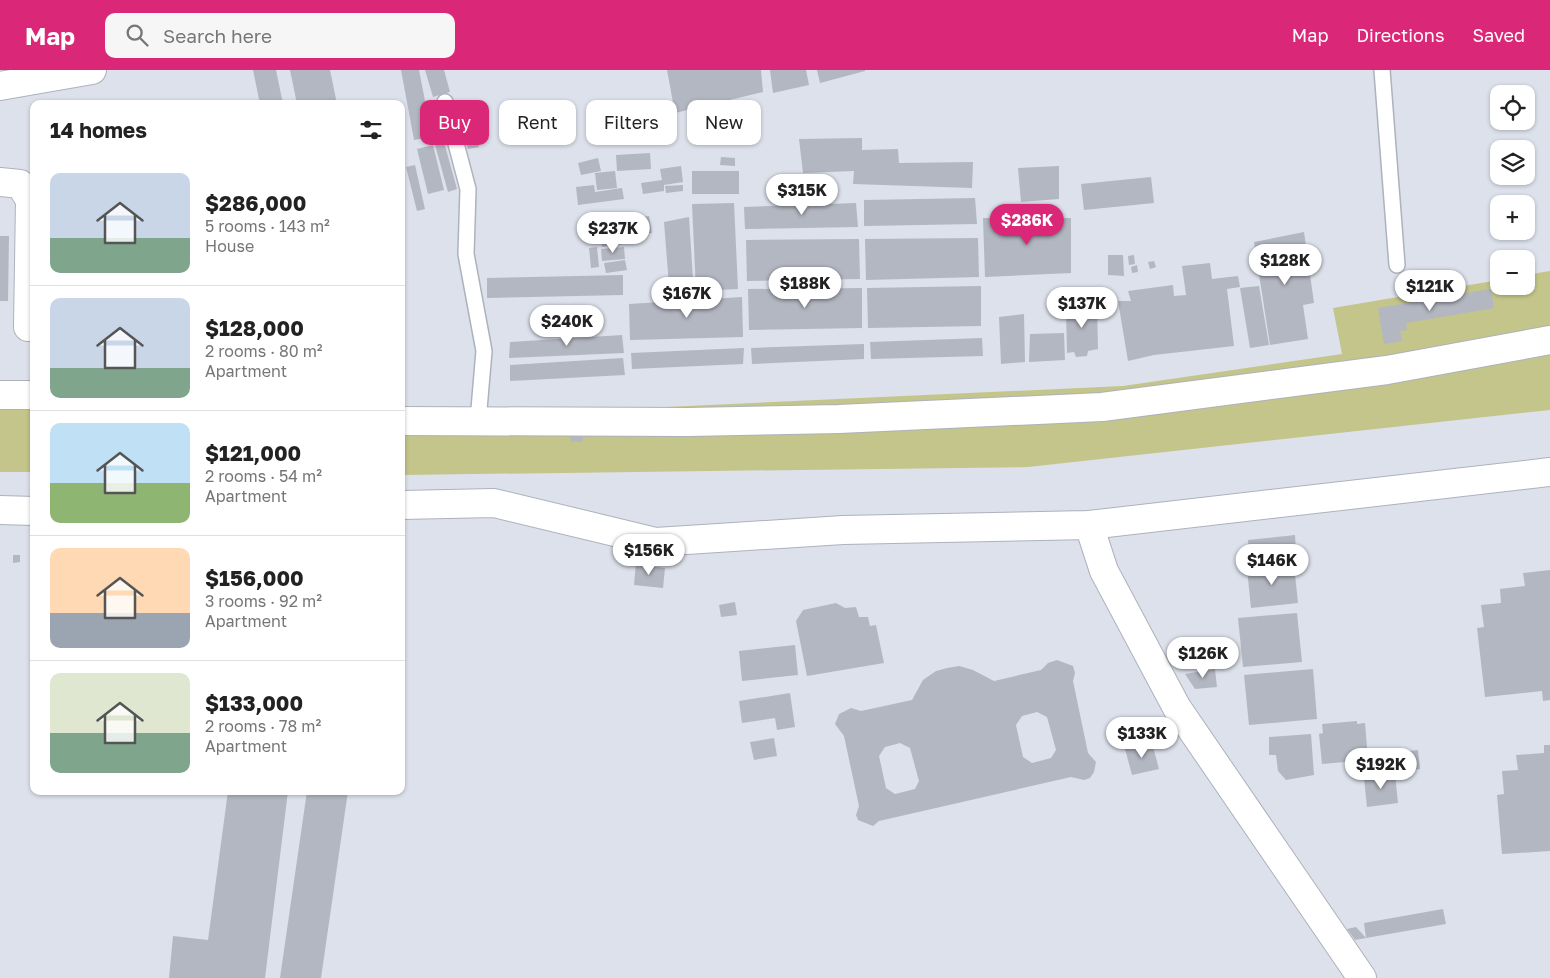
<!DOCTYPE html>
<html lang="en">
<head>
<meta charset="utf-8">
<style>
  :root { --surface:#fff; --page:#f6f6f6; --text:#222; --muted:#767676; --line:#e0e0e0; --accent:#db2777 }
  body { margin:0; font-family:"Golos Text",sans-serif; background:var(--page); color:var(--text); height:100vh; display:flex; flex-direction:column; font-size:19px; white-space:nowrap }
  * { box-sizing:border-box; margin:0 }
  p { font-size:16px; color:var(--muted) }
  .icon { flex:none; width:28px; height:28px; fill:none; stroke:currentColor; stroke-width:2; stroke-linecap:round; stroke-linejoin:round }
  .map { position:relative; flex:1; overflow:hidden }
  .sheet { position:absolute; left:30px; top:30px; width:375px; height:695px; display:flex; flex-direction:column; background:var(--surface); border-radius:10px; box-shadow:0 1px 4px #0004 }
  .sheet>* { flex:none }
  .guide { position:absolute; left:420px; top:30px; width:475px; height:45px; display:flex; gap:10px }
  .fabs { position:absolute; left:1490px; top:15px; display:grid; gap:10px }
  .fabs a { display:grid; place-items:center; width:45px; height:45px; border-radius:10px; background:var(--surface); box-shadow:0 1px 4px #0004; font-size:25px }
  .price { position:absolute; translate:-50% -42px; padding:0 11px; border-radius:18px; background:#fff; color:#222; font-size:16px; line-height:32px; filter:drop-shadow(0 1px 2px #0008) }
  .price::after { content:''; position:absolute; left:50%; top:30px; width:15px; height:11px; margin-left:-8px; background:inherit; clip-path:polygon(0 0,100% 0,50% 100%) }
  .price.current { background:var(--accent); color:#fff }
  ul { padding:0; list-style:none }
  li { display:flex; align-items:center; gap:15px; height:125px; padding:0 20px }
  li+li { border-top:1px solid var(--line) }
  li span { display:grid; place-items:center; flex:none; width:140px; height:100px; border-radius:10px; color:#555 }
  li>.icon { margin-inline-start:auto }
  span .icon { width:60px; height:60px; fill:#fffc; stroke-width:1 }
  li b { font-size:21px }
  h2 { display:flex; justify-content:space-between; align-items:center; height:60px; padding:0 20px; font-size:21px }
  .pill { padding:0 18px; border-radius:10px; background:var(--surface); box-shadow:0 1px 4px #0004; font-size:18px; line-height:45px }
  .pill.current { background:var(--accent); color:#fff }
  header { display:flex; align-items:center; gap:30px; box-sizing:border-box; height:70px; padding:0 25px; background:var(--accent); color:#fff }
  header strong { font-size:24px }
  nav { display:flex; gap:28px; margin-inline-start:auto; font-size:18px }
  .search { width:350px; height:45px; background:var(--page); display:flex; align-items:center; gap:12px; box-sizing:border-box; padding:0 18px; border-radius:10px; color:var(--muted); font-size:19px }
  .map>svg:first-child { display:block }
  .green { fill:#c3c58a }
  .building { fill:#b3b7c1; fill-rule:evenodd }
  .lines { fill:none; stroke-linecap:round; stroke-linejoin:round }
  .lane-casing { stroke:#adb2bb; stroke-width:18 }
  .street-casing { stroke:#adb2bb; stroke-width:30 }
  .lane { stroke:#fff; stroke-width:15 }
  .street { stroke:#fff; stroke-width:28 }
</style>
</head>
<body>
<header>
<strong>Map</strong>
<div class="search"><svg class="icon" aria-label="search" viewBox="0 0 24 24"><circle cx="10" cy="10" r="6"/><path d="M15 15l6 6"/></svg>Search here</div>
<nav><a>Map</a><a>Directions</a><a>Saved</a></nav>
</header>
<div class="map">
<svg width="1550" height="908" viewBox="0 0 1550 908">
  <rect width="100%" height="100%" fill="#dce1eb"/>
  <g class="green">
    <path d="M1550,201V340L1028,397L401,405V344L446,347L1123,316L1342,284L1333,238L1499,210V216H1526V205Z"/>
    <path d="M0,317L34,319V402H0Z"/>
  </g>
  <g class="building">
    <path d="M253,0H276L283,34H260Z"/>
    <path d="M290,0H330L337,34H297Z"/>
    <path d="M401,0H419L432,67L414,70Z"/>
    <path d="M425,0H444L450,22L433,27Z"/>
    <path d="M667,0H761L763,22L675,43Z"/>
    <path d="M770,0H806L809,15L773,23Z"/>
    <path d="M817,0H865V1L820,13Z"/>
    <path d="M468,33L479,77L468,79L456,36Z"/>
    <path d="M657,36L658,56L615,60L613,39Z"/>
    <path d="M862,68V80L898,79L899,93L973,92L972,118L853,114L854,101L803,103L799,69Z"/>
    <path d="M444,72L457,119L448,122L435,75Z"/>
    <path d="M433,75L444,120L428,124L417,79Z"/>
    <path d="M650,83L651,99L617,101L616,85Z"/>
    <path d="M721,87L735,88V96L720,95Z"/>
    <path d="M598,88L601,101L581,105L578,93Z"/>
    <path d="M415,95L425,139L417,141L406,97Z"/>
    <path d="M681,96L683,112L664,115V121L643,124L641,113L662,110L660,99Z"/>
    <path d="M1059,96V129L1021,132L1018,98Z"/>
    <path d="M615,101L617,118L597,120L595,103Z"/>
    <rect x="692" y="101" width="47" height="23"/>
    <path d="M1151,107L1154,133L1084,140L1081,114Z"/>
    <path d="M594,115L595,122L622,118L624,129L578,135L576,117Z"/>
    <path d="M683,115V121L666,123L665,116Z"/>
    <path d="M975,128L977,154L864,156V130Z"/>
    <path d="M734,133L738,219L696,221L692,134Z"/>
    <path d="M856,133L858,157L745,159L744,137Z"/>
    <path d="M619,145L623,174L602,177L598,148Z"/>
    <path d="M649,146L652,163L629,165L627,149Z"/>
    <path d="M689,147L694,225L670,228L664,152Z"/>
    <path d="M983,148H1071V203L985,207Z"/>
    <path d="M1304,162L1314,233L1303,235L1308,269L1270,275L1254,172Z"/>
    <path d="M0,166H9L8,231H0Z"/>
    <path d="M978,168L979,207L866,210L865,169Z"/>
    <path d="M859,169L860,209L747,211L746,170Z"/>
    <path d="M597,177L599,197L591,198L589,178Z"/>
    <path d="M624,177L625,189L602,191L601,179Z"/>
    <path d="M1108,185H1123L1124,206L1108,205Z"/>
    <path d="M1134,185L1135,194L1129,195L1128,186Z"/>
    <path d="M625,190L627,200L606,203L604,193Z"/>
    <path d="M1154,191L1156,197L1150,199L1148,192Z"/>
    <path d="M1210,193L1212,209L1238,206L1240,217L1227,219L1234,276L1154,285L1128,291L1118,231H1131L1128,221L1173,215L1174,226L1186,225L1182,196Z"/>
    <path d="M1137,195L1138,202L1132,203L1131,197Z"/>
    <path d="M623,205V225L487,228V208Z"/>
    <path d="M981,216V256L868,258L867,218Z"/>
    <path d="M1259,216L1269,275L1250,278L1240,218Z"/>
    <path d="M862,218V258L749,260L748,219Z"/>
    <path d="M1491,219L1494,238L1406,253L1407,260L1400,261L1402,271L1384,274L1378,238Z"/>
    <path d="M742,227L743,267L630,270L629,234Z"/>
    <path d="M1097,233L1098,279L1088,281L1087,286L1076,287L1074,282L1067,283L1066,238Z"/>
    <path d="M1024,244L1025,292L1001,294L999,247Z"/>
    <path d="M1064,263L1065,290L1029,292L1030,264Z"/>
    <path d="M622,265L624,283L509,288L510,272Z"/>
    <path d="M982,268L983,286L871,289L870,272Z"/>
    <path d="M864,274V289L752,294L751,278Z"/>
    <path d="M744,278L743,294L632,299L631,283Z"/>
    <path d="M623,288L625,305L510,311V295Z"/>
    <path d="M570,362H582L583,372H571Z"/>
    <path d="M1295,465L1296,481L1249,485L1248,470Z"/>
    <path d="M13,485H20V492L13,493Z"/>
    <path d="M636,492L648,493L647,496L665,498L663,518L634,515Z"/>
    <path d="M1294,495L1298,533L1251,538L1247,499Z"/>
    <path d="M1550,500V630L1543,631L1542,621L1485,627L1477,558L1484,557L1481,535L1501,533L1500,519L1525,516L1523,503Z"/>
    <path d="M735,532L737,545L721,547L719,535Z"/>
    <path d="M836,533L845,538L856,537L859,547H868L870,556L876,555L884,593L807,606L796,551L803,540Z"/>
    <path d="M1297,543L1302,592L1243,597L1238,548Z"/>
    <path d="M795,575L798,605L742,611L739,581Z"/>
    <path d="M1057,590L1073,596L1075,603L1073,611L1088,683L1096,692L1094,702L1090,708L1084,710L1071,707L879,751L873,756L858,750L856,745L859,736L844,666L835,654L839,644L851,638L861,641L912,630L923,610L936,601L947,598L959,596L973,600L994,611L1041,600L1048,593ZM1037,642L1047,647L1056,680L1051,688L1032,693L1023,687L1016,655L1022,646ZM900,673L910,678L919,711L915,719L895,724L886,718L879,686L885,677Z"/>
    <path d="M1215,599L1217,617L1195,619L1185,604Z"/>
    <path d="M1313,599L1317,649L1249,655L1244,605Z"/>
    <path d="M790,623L795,657L777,660L775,648L742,653L739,631Z"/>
    <path d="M1357,651V654L1365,653L1368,690L1322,694L1319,664L1323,663L1322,654Z"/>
    <path d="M1311,664L1314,705L1286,710L1278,701L1276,685H1269V667Z"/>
    <path d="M774,668L777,686L754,690L750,672Z"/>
    <path d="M1152,673L1159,699L1132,705L1125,679Z"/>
    <path d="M1544,675H1550V781L1502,784L1497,725L1504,724L1502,701L1518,700L1516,685L1544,683Z"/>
    <path d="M1418,680L1420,699L1402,701L1400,682Z"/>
    <path d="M1395,704L1398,733L1367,737L1364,708Z"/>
    <path d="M228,721H288L265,908H169L173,866L208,870Z"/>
    <path d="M307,721H348L321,908H280Z"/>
    <path d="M1443,839L1446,854L1366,868L1364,853Z"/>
    <path d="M1356,857L1366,868L1355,870L1347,859Z"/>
  </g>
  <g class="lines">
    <defs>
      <g id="lane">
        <path d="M1382,0L1397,195"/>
        <path d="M445,32L468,119L466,184L484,281L478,351"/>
      </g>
      <g id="street">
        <path d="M0,16L92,0"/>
        <path d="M0,112L20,114L30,130L28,257"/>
        <path d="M0,325H34"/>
        <path d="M401,351L688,352L839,349L1102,337L1387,300L1550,270"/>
        <path d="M401,435L494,433L656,472L843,460L1089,455L1550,402"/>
        <path d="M0,440L34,441"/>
        <path d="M1089,455L1104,501L1177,638L1362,908"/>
      </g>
    </defs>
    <use href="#lane" class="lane-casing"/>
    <use href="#street" class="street-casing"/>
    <use href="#lane" class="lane"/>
    <use href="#street" class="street"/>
  </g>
</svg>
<div class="fabs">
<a><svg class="icon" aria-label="locate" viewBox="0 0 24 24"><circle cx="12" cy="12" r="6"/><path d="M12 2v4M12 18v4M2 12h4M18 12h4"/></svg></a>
<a><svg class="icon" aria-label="layers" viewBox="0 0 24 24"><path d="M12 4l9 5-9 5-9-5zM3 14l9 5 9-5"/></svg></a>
<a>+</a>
<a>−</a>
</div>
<b class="price" style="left:802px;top:146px">$315K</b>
<b class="price current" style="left:1027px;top:176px">$286K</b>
<b class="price" style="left:613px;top:184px">$237K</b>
<b class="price" style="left:1285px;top:216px">$128K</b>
<b class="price" style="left:805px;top:239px">$188K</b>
<b class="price" style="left:1430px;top:242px">$121K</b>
<b class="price" style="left:687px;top:249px">$167K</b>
<b class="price" style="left:1082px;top:259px">$137K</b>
<b class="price" style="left:567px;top:277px">$240K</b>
<b class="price" style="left:649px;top:506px">$156K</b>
<b class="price" style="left:1272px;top:516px">$146K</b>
<b class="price" style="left:1203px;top:609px">$126K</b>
<b class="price" style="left:1142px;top:689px">$133K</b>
<b class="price" style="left:1381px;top:720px">$192K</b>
<div class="guide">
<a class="pill current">Buy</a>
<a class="pill">Rent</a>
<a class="pill">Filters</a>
<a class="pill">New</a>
</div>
<section class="sheet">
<h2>14 homes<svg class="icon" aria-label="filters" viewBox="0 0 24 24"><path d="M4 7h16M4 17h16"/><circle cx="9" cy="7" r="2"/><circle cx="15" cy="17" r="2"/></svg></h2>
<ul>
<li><span style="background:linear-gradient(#c9d6e8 65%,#7fa58c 0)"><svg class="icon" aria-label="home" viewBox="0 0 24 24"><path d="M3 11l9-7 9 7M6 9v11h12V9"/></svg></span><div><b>$286,000</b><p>5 rooms · 143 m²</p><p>House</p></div></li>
<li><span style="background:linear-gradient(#c9d6e8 70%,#7fa58c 0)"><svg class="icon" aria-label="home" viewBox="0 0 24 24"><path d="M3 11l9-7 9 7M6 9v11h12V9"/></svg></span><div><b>$128,000</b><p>2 rooms · 80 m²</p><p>Apartment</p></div></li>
<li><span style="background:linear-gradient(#bfe0f5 60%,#8fb573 0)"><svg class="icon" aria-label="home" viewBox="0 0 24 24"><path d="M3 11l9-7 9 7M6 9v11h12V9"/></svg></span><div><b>$121,000</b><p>2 rooms · 54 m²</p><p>Apartment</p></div></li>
<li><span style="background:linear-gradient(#ffd9b3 65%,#9aa5b1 0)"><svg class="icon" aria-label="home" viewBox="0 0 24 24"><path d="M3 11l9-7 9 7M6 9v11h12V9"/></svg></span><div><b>$156,000</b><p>3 rooms · 92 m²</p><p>Apartment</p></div></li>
<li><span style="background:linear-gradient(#dfe7d0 60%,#7fa58c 0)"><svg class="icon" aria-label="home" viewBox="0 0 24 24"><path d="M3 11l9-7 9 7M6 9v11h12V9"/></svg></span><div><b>$133,000</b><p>2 rooms · 78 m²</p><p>Apartment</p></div></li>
</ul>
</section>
</div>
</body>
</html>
